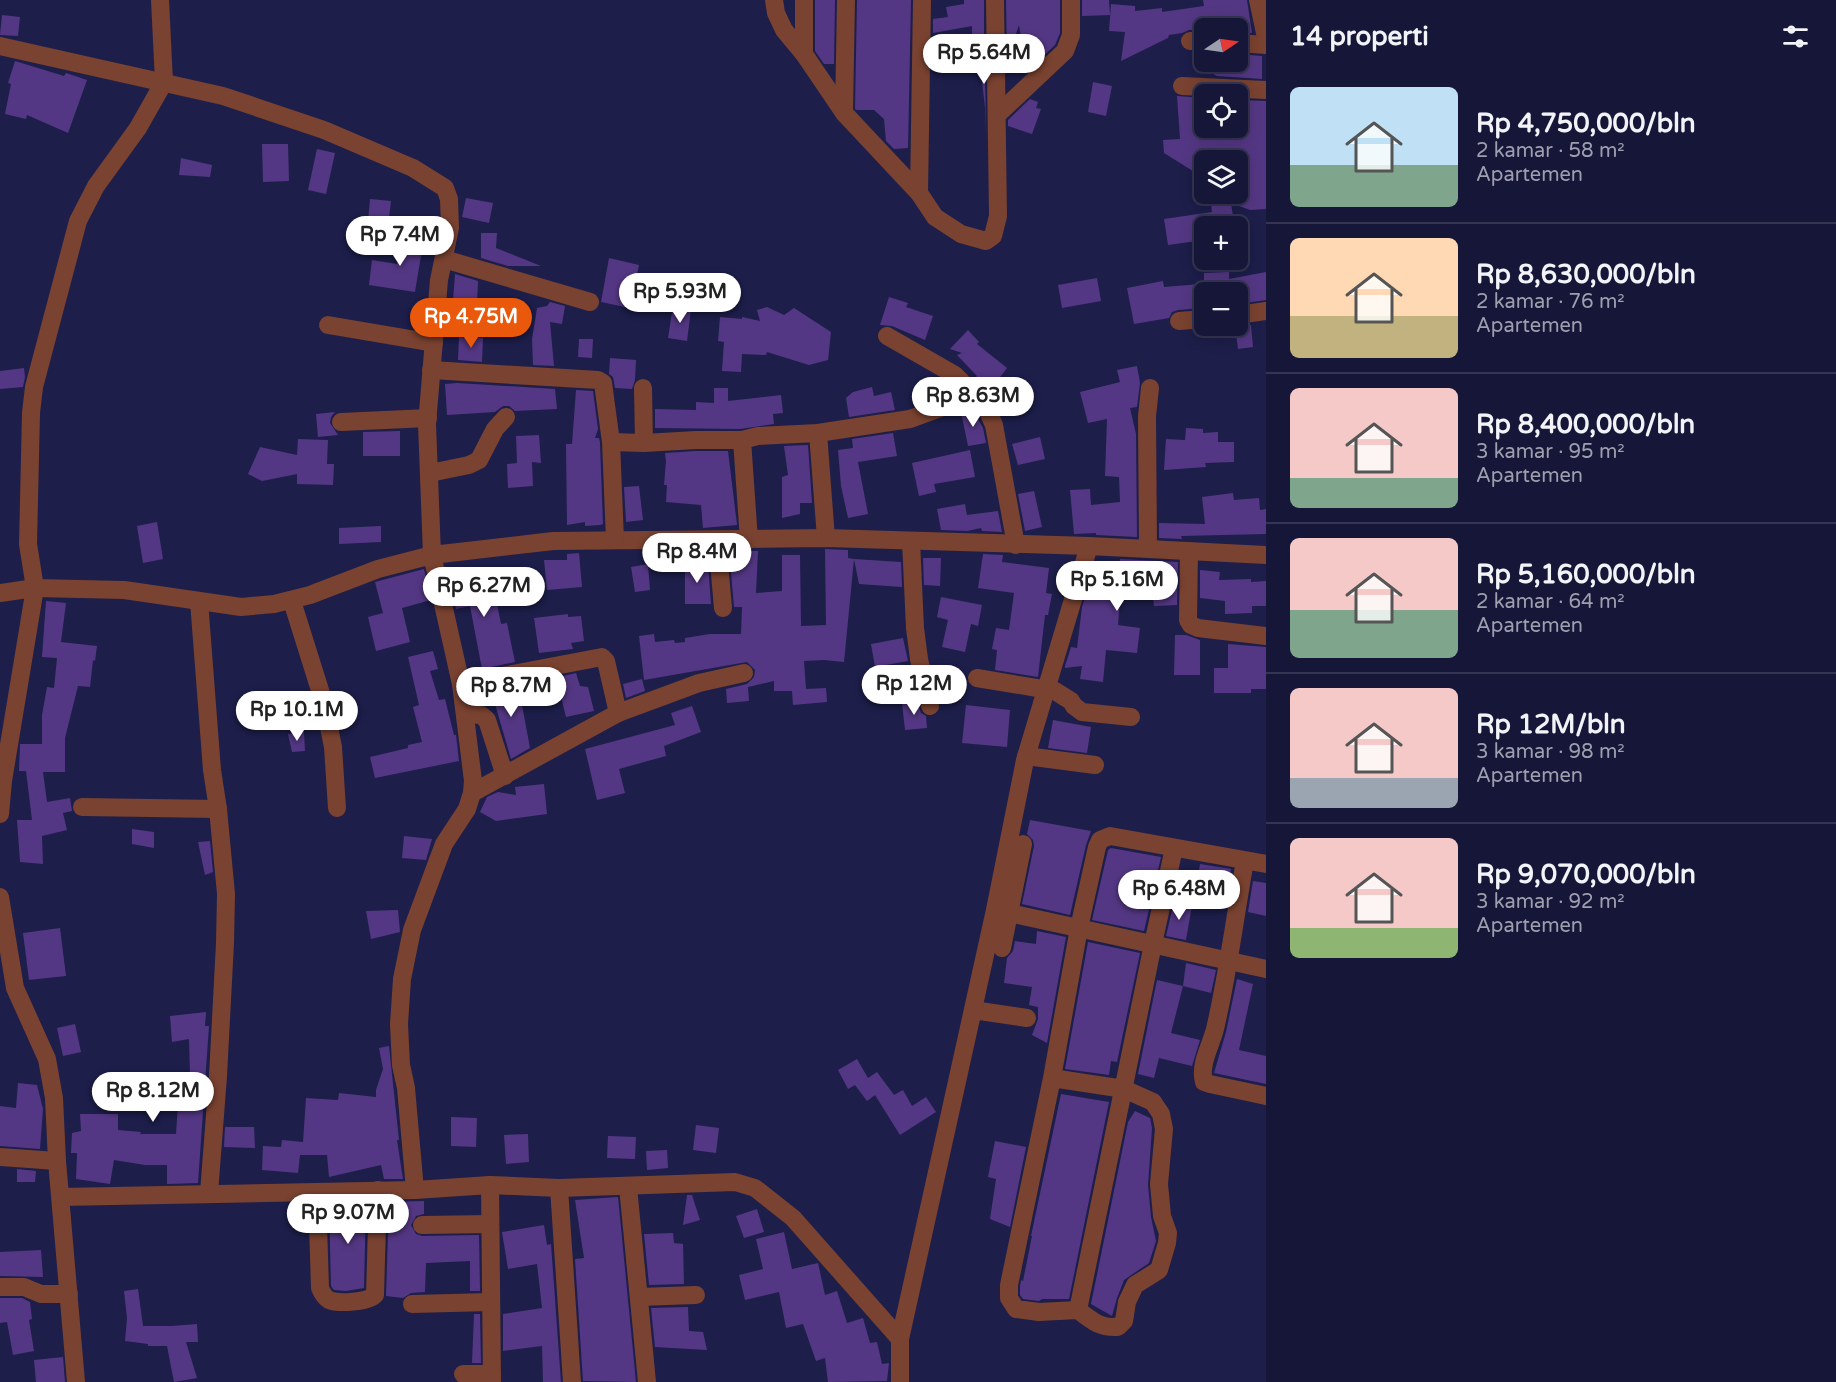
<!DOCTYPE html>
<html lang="id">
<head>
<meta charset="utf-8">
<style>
  :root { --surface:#161638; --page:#1f1f40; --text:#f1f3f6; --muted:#9e9fae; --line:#353553; --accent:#ea580c }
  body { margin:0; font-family:"Varela Round",sans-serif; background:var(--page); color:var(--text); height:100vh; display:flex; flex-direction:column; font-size:22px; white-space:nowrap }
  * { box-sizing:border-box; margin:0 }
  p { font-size:20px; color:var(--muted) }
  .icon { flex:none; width:33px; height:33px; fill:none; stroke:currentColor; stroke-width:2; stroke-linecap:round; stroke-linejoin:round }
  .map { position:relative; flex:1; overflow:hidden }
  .drawer { display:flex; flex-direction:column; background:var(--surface); width:570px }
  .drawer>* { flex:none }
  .needle { width:39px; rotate:77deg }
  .controls { position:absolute; left:1194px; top:18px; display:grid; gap:12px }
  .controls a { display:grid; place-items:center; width:54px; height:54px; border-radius:9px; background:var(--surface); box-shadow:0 3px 15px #0003,0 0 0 2px var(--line); font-size:30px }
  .price { position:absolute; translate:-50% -51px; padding:0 14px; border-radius:21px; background:#fff; color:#222; font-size:20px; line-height:39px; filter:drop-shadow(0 2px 3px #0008) }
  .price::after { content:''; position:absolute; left:50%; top:36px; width:18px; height:14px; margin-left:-9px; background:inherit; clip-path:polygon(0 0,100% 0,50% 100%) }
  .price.on { background:var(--accent); color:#fff }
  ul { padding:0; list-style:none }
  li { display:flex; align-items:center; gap:18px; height:150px; padding:0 24px }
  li+li { border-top:2px solid var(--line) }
  li span { display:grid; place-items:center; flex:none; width:168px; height:120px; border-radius:9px; color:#555 }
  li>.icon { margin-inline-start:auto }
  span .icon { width:72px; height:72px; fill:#fffc; stroke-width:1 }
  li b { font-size:26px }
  h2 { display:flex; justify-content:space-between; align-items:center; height:72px; padding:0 24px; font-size:26px }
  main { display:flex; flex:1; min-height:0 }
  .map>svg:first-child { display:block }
  .building { fill:#543784 }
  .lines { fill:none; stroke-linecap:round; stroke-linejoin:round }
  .minor { stroke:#7a4230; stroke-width:18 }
</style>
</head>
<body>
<main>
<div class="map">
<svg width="1266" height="1382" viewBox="0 0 1266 1382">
  <rect width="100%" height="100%" fill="#1d1e4a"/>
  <g class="building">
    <path d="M815,0H835L834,64H824L815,51Z"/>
    <path d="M857,0H911L908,148L894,149L886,141L884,119L874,110H857L855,109Z"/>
    <path d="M964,0H984V45H972V26L933,33V19L948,17L946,7L964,4Z"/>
    <path d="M1006,0H1060V33L1055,45L1038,61L1025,63L1019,25L1007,60Z"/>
    <path d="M1082,0H1109L1110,15L1082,16Z"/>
    <path d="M1203,0H1247L1252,33L1238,32V28L1189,30L1182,33L1169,35L1168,38L1121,61L1125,32L1109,31L1111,4L1135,6V11L1162,8V12L1204,6Z"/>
    <path d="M2,15L20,17L18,36L0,35Z"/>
    <path d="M1238,54L1262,56V79L1217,76L1192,62H1238Z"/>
    <path d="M15,61L64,76L66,73L87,80L68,133L27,115L26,119L5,114L11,84L8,83Z"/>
    <path d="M980,65L985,72L986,136L985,107Z"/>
    <path d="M1093,82L1112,86L1106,116L1088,112Z"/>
    <path d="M1177,96L1204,98V128H1238V100L1266,101V209L1250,210L1231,203L1234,223L1222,225V226H1204V240L1168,245L1164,219L1212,212L1210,194H1238V160H1204V178L1164,153L1163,140L1180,139Z"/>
    <path d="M1030,99L1038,102L1036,108L1041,109L1032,134L1008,126V120Z"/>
    <path d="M262,144H288L289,181L263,182Z"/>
    <path d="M317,149L335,153L326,194L308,190Z"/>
    <path d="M181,158L212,165L210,177L179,175Z"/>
    <path d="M466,198L493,203L489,223L462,217Z"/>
    <path d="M370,199L391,201L387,235L367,233Z"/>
    <path d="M481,233H497L496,248L541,266H508L481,258Z"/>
    <path d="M402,235L424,238L415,292L369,285L372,260L397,264Z"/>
    <path d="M609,258L639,265L630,308L601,302Z"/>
    <path d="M1229,272V279L1266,272V300L1238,304V292H1202L1203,308L1178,310L1172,312L1169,318L1134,324L1127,288L1163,281L1164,287L1201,284H1204V273Z"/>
    <path d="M455,274L478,281L477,303L453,301Z"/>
    <path d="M1097,278L1101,301L1062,308L1058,285Z"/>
    <path d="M889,297L908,303L906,307L933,316L925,340L892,326L880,325Z"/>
    <path d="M550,302L565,306L562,324L550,322L554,366L533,365L532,339L537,308L547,306Z"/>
    <path d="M673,306L691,309L687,341L668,338Z"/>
    <path d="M767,307L784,315L794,308L831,332L828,360L809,365L767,352L766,355L742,354L741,372L722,371L724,342L718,341L720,317L742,319V317L760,321L757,310Z"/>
    <path d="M1251,325L1253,347L1238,349L1235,326Z"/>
    <path d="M968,330L979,342L977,344L1007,368L988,393L975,379L977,376L957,355L962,353L950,349Z"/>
    <path d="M459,337L483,338L482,362L458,360Z"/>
    <path d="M579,339H593L592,358L578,357Z"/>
    <path d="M610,358L636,360L635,380L632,389L615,388L613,377L609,374Z"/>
    <path d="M1137,366L1140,383L1137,407L1130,408L1136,434L1137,537L1096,535V533L1074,534L1070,490L1090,489L1091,505L1120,502L1119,477L1105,476L1107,419L1088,423L1080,392L1120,382L1117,370Z"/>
    <path d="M24,368L25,377L23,387L0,389V371Z"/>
    <path d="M457,383L555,389L557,409L515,411L509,406H503L495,412L447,415L445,384Z"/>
    <path d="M872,387L874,396L891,392L895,410L849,417L846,398L853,392Z"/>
    <path d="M714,388H728V401L781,395L783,413L773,414L774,424L740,429L655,428V409L696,410V402L714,403Z"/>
    <path d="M576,390L593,391L598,429L595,438H599L600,443L603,524L600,525L585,526V522L567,525L566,444H572Z"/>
    <path d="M972,408L983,428L986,443L968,446L961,412Z"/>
    <path d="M335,412L331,417L330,423L338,435L318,437L316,414Z"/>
    <path d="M1186,428L1203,429V433L1218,432V442H1234V462L1205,463L1206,467L1164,470L1166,439L1185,440Z"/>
    <path d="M400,431V456H363V432Z"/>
    <path d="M893,433L897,456L858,462L868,514L848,518L841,486L838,450L853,448L852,439Z"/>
    <path d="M539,435L541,463L532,462L533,486L508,488L507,464L517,463L516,436Z"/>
    <path d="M1040,437L1045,459L1018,465L1012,444Z"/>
    <path d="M298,439L328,440L327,464H334L333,485L297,484V474L262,481L248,474L260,447L297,455Z"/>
    <path d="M808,445L812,503H800V514L782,518V477L788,475L784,446Z"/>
    <path d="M970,450L975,477L934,484L936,492L919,496L912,463Z"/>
    <path d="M696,451H728L737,525L703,528L701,505L666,502L667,485H664L666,461L665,453Z"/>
    <path d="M639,486L643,520L626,522L624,487Z"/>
    <path d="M1034,491L1042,527L1025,531L1018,494Z"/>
    <path d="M1233,493L1234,500L1259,498L1260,510L1266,509V534L1181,536L1182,539L1159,538V523L1205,524L1202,497Z"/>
    <path d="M965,504L967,515L998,511L1002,532L982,531L981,528L967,531L941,530L937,509Z"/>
    <path d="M157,522L163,559L143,563L137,526Z"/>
    <path d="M381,526V542L339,544V528Z"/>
    <path d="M825,549L848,550V558L854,559L844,662L824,660L804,661L806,689L826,688L827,702L793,705L792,691H774V681L748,687L749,701L727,703L726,689L747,684L754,677L755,670L747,662L644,680L639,636L654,634L655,642L674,640L675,643L685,642V638L710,634H741L742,607H734L729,550L758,551L756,593L782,591V555H800L801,626L826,625Z"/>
    <path d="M579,553L582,587L547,590L544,560H567V554Z"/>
    <path d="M983,554L1003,555L1002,562L1049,568L1046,593L1052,594L1048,615H1045L1038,677L995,670L997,650L992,649L996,628L1009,630L1014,593L978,588Z"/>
    <path d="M923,558H941L940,586L924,585Z"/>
    <path d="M854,559L901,562L902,587L859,584Z"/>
    <path d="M1120,559L1178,562L1177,605L1154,606L1152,587L1121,586L1118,625L1140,628L1137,653L1106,650L1103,682L1080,679L1082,666L1065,668V666L1071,647L1077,648L1082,607L1089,585H1096V565H1120Z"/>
    <path d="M648,564L650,590L635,592L631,567Z"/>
    <path d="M685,564H708L711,604H685Z"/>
    <path d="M424,569L431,600L402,608L410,642L376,651L368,617L383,613L375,582Z"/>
    <path d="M1200,570L1220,572L1219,580L1251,579V582L1266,581V606H1252V613L1225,614V601L1200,598Z"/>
    <path d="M491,572L501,624L507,623L515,662L482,669L470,606L456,609L449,580Z"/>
    <path d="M941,597L982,605L978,626L971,624L965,652L942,647L948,620L937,617Z"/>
    <path d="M46,601L66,603L61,642L97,646L95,661L93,660L90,687L78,686L65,738V772H43L47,802L70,798L72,811L63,813L67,830L42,836L43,864L20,862L17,820H32L26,771H19L20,744H42V715L47,687L54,688L57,658L42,657Z"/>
    <path d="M568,614V617L581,616L584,641L571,643L573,649L539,653L534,618Z"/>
    <path d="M1175,635H1186L1200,640V675H1174Z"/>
    <path d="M903,638L908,661L875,667L871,644Z"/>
    <path d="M1228,644L1266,647V689H1251V693H1214V668H1228Z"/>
    <path d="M433,651L438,669L430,671L439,700L445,699L454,735H456L459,761L375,778L370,757L408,748V745L422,742L413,707L419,705L408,657Z"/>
    <path d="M576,673L580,686L588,687L594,711L566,717L560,693L545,698L542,681Z"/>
    <path d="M642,679L645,691L626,698L623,684Z"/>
    <path d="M514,685L513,691L519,689L530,748L511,759L493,697L484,698L483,691Z"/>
    <path d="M917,701L921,713L926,716L927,728L905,730L902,703Z"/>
    <path d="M966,705L1010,710L1007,747L962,743Z"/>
    <path d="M692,706L701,732L664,746L666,756L619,769L625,793L597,800L585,749L675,725L671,713Z"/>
    <path d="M1053,720L1091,727L1087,753L1048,748Z"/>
    <path d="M304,732L305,751L292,752L288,734Z"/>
    <path d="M544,784L547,814L496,821L480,812L487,797L498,792L516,795L515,787Z"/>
    <path d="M1030,820L1091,831L1086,845L1070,915L1022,904L1034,846L1033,840L1027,834Z"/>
    <path d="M132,829L154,832V848L132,844Z"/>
    <path d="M404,836L432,839L426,860L402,858Z"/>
    <path d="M210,841L213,872L205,875L198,842Z"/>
    <path d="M1111,848L1161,857L1144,931L1092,920L1108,850Z"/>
    <path d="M1200,864L1231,869L1226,906L1194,901Z"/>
    <path d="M1253,881L1266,883V916L1248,912Z"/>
    <path d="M1174,902L1192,905L1186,940L1166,936Z"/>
    <path d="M398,910L400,932L371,939L366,911Z"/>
    <path d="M60,928L66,976L29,980L23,933Z"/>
    <path d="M1037,931L1066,937L1047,1043L1032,1035L1038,1019V1007L1029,1005L1032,987L1004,983L1007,958L1013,951L1015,941L1036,944Z"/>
    <path d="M1088,942L1140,953L1117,1062L1111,1061L1109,1075L1065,1069Z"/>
    <path d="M1186,963L1216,970L1211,993L1183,986Z"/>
    <path d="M1237,979L1253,984L1239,1050L1266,1056V1084L1214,1073L1226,1032Z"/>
    <path d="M1157,980L1183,986L1171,1033L1200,1040L1192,1066L1159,1058L1154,1078L1138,1074Z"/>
    <path d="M206,1012L205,1026H209L198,1183L167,1184V1165H145L114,1160L110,1184L76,1179L77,1153H71L72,1133L81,1131L80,1114H118V1130L141,1132L140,1134H176L180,1075H190L189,1039L172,1042L170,1016Z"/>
    <path d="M75,1024L81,1052L63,1056L57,1028Z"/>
    <path d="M389,1046L399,1140H397L403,1179H384L381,1165L329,1177L327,1155H300L298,1173L262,1170L263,1146L281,1147L282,1140L303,1142L306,1098L338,1100L339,1093L376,1097V1090L383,1069L379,1048Z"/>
    <path d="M857,1059L868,1078L877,1072L894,1095L903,1090L912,1106L926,1097L936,1112L900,1135L875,1095L867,1101L855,1085L848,1089L838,1070Z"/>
    <path d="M18,1083L37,1085L43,1109L40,1149L0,1146V1106L16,1108Z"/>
    <path d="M1061,1094L1109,1102L1069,1299H1042L1039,1301L1023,1299L1020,1295V1286L1021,1280L1023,1281L1032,1236H1031Z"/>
    <path d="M1135,1111L1150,1118L1152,1128L1148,1185L1151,1217L1156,1241L1149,1263L1124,1280L1117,1298L1112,1316L1091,1304L1128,1122Z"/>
    <path d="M451,1117L477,1118L476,1147L451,1146Z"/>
    <path d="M696,1125L719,1128L716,1153L693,1150Z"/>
    <path d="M225,1127H254L255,1148L224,1147Z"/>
    <path d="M528,1134L529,1162L506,1164L504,1135Z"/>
    <path d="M608,1136L636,1137L635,1159L607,1158Z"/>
    <path d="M995,1141L1026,1147L1010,1227L990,1219L996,1179L988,1177Z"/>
    <path d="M667,1150L668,1168L647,1170L646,1151Z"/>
    <path d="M17,1169L36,1171L35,1182H17Z"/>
    <path d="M687,1195H692L700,1220L683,1225Z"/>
    <path d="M618,1197L636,1382L583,1381L575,1259L584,1258L575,1200Z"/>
    <path d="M424,1201V1214L416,1216L411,1225L416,1234L422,1236L479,1235L480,1291H470V1261L426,1263L425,1292L411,1293L403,1298L386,1296L389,1202Z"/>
    <path d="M366,1202L364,1288L346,1291L334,1290L331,1286L329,1203Z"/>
    <path d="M757,1209L764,1232L744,1238L736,1216Z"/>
    <path d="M544,1225L547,1245L551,1244L561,1382H543L542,1346L503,1351V1314L542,1308L537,1264L508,1269L502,1232Z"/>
    <path d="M784,1232L792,1269L818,1263L825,1295L837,1291L847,1323L863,1318L870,1343L877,1342L882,1364L889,1363L887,1381L828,1382L825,1358L816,1361L803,1324L786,1328L779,1292L745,1300L739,1275L763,1269L756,1239Z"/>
    <path d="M673,1233L674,1243L683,1244L684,1284L649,1285L644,1234Z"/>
    <path d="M41,1250L43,1277L0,1276V1252Z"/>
    <path d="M138,1289L143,1326H172L197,1324L198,1342H186L197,1378L174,1382L167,1346H148V1344L125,1341L127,1318L124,1291Z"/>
    <path d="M0,1298H22L30,1302L32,1319L29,1320L34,1351L13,1355L7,1322L0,1323Z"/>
    <path d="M688,1307L689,1331L703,1332L707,1350L655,1347L651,1308Z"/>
    <path d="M474,1314H480L481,1363H472Z"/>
    <path d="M63,1357L65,1382H36L34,1360Z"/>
  </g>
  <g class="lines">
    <g class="minor">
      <path d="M160,0L164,82L138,128L96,186L78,221L34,387L31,413L28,544L35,588L124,590L241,607L274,604L310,595L378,569L432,555L461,684L473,781L472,793L467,809L444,844L412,930L402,979L399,1024L401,1065L406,1088L415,1190"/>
      <path d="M774,0L776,13L784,30L804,54L844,113L919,193L935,217L961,234L986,241L993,236L998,216L995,0"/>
      <path d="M804,0V54"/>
      <path d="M1258,0L1266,38"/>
      <path d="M1190,41H1204"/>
      <path d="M1238,43L1266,45"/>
      <path d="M0,46L223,96L324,130L413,168L445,188L449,199L450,228L439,280L427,424L432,555L553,541L826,538L1089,546"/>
      <path d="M1182,86L1266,90"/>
      <path d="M844,113L846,0"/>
      <path d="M997,115L1065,51L1071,35V0"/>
      <path d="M919,193L922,0"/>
      <path d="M444,259L590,302"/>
      <path d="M1238,315L1266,311"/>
      <path d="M1179,321L1204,319"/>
      <path d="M328,325L434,343"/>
      <path d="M887,336L955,375L985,405L994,425L1016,545"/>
      <path d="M431,370L598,380L603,383L611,442L615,540"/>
      <path d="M643,388L644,443"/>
      <path d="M341,422L428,418"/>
      <path d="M818,433L826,538"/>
      <path d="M742,440L749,540"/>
      <path d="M611,442L644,443L696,440H742L758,436L818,433L910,419L976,395"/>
      <path d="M430,473L469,465L479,460L495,429L506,417"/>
      <path d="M717,540L723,608"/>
      <path d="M911,541L915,628L919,659L930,706"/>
      <path d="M1148,549L1147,416L1150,388"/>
      <path d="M1189,551L1188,620L1191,625L1198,628L1266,636"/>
      <path d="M0,593L35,588L3,781L0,814"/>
      <path d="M199,601L212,770L218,809L226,894L225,943L218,1076L209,1193"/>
      <path d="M292,601L324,703L333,747L337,808"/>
      <path d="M977,678L1055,691L1071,701L1074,706L1082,712L1131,717"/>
      <path d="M461,684L602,657L606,661L618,713L472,793"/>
      <path d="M618,713L699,683L744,673"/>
      <path d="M465,714L481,715L487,720L505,776"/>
      <path d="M1026,756L1095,765"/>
      <path d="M82,807L218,809"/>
      <path d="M1245,861C1235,916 1228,974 1215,1029C1211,1045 1199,1065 1204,1082L1210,1084L1266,1096"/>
      <path d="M0,897L15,988L47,1059L54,1098L57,1161L76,1382"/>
      <path d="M1009,913L1266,969"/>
      <path d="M1002,948L1023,844"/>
      <path d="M973,1010L1027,1018"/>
      <path d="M1052,1078L1124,1089L1153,1102L1161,1114L1164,1129L1159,1184L1162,1216L1168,1233L1167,1243L1159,1270L1135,1285L1127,1302L1124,1321L1118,1327C1100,1328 1092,1321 1078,1310L1039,1312L1016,1309L1009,1298V1285L1052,1078L1079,928L1097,847L1100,840L1110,836L1266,864"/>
      <path d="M0,1157L57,1161"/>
      <path d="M490,1185L492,1382"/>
      <path d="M628,1187L647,1382"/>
      <path d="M559,1188L572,1382"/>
      <path d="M317,1192L320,1288C322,1293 324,1297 329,1300C338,1304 369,1302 375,1295L378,1190"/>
      <path d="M61,1197L415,1190L490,1185L559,1188L735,1182L755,1188L793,1218L900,1339"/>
      <path d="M422,1225L490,1224"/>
      <path d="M1,1287H24L41,1294H69"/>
      <path d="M639,1297L696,1295"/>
      <path d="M412,1304L491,1302"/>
      <path d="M1078,1310L1153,944L1174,848"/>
      <path d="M463,1374H492"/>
      <path d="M900,1382V1339L995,910L1025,760L1089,546L1266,555"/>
    </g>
  </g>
</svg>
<div class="controls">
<a><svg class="needle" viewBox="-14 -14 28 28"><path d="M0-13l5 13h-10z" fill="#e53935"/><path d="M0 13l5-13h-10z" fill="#9e9fae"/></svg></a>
<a><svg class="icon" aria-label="locate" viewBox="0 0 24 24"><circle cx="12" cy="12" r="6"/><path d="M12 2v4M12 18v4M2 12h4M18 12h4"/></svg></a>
<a><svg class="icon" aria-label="layers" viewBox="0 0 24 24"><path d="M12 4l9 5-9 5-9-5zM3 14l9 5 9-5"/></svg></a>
<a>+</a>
<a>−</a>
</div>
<b class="price" style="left:984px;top:85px">Rp 5.64M</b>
<b class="price" style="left:400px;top:267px">Rp 7.4M</b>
<b class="price" style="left:680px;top:324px">Rp 5.93M</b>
<b class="price on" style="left:471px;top:349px">Rp 4.75M</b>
<b class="price" style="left:973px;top:428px">Rp 8.63M</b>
<b class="price" style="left:697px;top:584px">Rp 8.4M</b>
<b class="price" style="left:1117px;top:612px">Rp 5.16M</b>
<b class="price" style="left:484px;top:618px">Rp 6.27M</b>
<b class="price" style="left:914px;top:716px">Rp 12M</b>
<b class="price" style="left:511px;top:718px">Rp 8.7M</b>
<b class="price" style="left:297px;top:742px">Rp 10.1M</b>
<b class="price" style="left:1179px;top:921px">Rp 6.48M</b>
<b class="price" style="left:153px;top:1123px">Rp 8.12M</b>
<b class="price" style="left:348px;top:1245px">Rp 9.07M</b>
</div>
<section class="drawer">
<h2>14 properti<svg class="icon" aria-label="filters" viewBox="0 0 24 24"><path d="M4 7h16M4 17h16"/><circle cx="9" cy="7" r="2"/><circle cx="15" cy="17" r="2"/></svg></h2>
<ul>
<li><span style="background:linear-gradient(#bfe0f5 65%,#7fa58c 0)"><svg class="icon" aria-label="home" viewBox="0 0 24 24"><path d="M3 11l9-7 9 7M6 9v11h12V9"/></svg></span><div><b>Rp 4,750,000/bln</b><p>2 kamar · 58 m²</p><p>Apartemen</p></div></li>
<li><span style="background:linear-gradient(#ffd9b3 65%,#c2b280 0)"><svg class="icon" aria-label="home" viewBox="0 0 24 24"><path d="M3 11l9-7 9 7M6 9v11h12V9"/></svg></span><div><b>Rp 8,630,000/bln</b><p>2 kamar · 76 m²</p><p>Apartemen</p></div></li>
<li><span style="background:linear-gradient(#f6c9c9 75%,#7fa58c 0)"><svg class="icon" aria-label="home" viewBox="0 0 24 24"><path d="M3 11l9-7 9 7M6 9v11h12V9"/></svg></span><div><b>Rp 8,400,000/bln</b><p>3 kamar · 95 m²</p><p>Apartemen</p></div></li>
<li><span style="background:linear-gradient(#f6c9c9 60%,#7fa58c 0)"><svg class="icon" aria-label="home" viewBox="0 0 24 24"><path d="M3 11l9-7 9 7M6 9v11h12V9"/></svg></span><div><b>Rp 5,160,000/bln</b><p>2 kamar · 64 m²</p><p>Apartemen</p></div></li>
<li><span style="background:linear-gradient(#f6c9c9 75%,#9aa5b1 0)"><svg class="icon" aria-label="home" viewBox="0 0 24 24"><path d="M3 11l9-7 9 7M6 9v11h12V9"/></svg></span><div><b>Rp 12M/bln</b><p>3 kamar · 98 m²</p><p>Apartemen</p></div></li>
<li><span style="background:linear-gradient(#f6c9c9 75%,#8fb573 0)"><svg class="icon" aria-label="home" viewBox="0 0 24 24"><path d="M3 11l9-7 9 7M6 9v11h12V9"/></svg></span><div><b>Rp 9,070,000/bln</b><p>3 kamar · 92 m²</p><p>Apartemen</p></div></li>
</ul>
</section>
</main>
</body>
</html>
